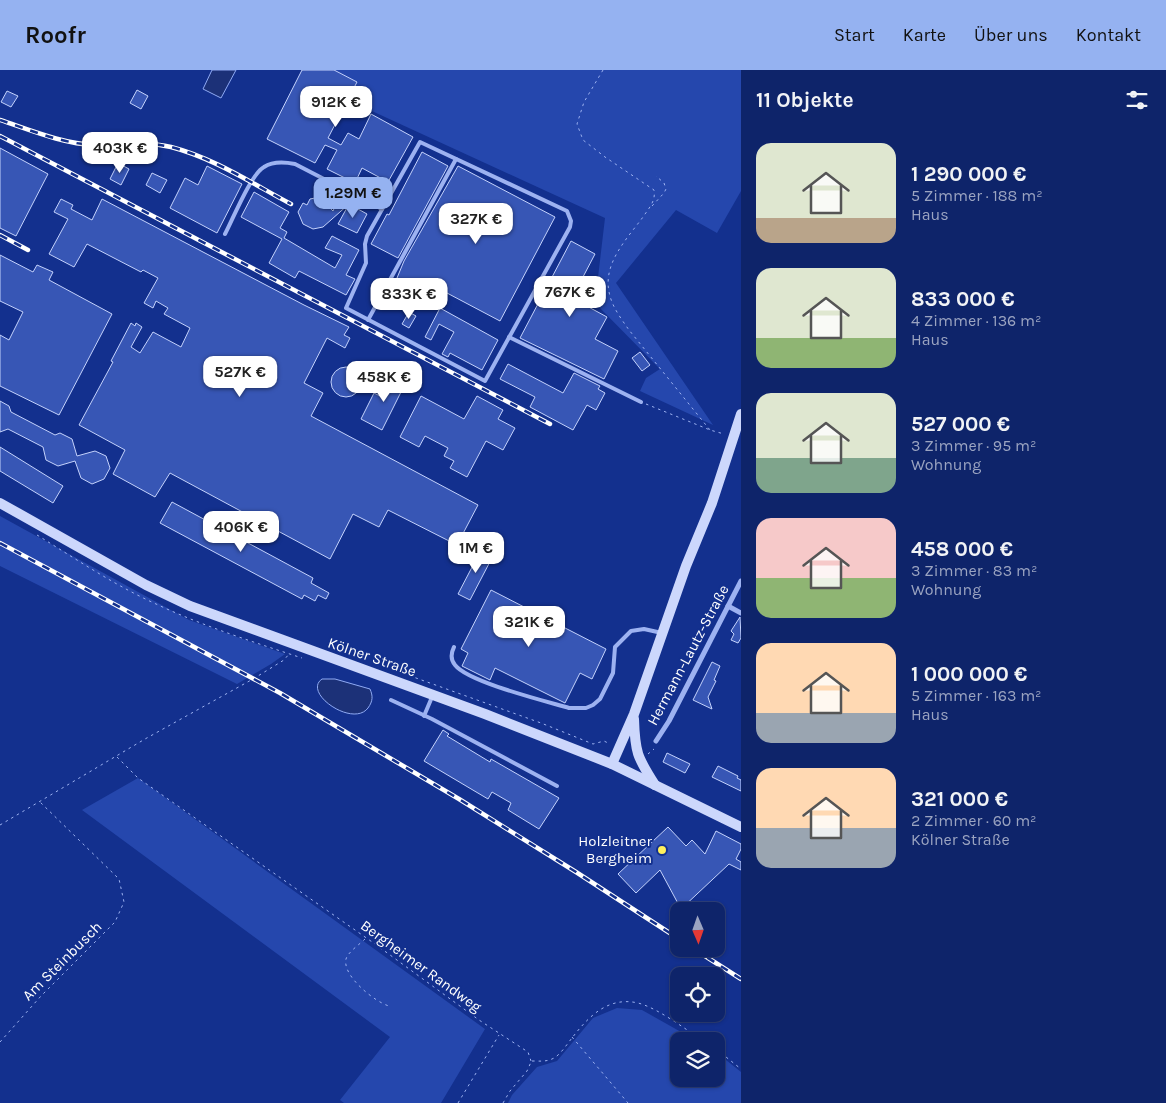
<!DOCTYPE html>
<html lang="de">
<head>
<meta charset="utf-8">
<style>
  :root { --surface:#0e246a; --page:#1c3072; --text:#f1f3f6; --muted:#9ba4c1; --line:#2e417e; --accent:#95b2f1 }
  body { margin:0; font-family:Karla,sans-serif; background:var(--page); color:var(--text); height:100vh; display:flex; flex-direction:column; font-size:19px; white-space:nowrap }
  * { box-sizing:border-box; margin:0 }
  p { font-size:16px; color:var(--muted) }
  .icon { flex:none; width:28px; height:28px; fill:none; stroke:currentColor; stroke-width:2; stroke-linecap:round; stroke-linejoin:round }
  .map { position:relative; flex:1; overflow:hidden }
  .side { display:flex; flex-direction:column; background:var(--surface); width:425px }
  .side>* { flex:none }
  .needle { width:32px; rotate:178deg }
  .controls { position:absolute; left:670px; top:832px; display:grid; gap:10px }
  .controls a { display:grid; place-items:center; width:55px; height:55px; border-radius:10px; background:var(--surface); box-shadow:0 1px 4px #0004,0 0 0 1px var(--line); font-size:25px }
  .price { position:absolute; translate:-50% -42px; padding:0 11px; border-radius:10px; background:#fff; color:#222; font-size:16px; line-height:32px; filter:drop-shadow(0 1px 2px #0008) }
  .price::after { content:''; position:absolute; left:50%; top:30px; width:15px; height:11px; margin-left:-8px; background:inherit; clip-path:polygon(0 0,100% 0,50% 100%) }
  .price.selected { background:var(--accent); color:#111 }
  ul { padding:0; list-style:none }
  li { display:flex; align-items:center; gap:15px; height:125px; padding:0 15px }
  li span { display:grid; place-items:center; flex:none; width:140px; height:100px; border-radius:15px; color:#555 }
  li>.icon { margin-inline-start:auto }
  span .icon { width:60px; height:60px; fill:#fffc; stroke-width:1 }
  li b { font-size:21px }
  h2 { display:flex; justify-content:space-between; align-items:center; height:60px; padding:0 15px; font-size:21px }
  header { display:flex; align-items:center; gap:30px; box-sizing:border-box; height:70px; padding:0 25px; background:var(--accent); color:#111 }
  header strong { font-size:24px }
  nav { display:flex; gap:28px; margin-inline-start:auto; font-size:18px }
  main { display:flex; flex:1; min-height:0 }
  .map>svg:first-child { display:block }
  .green { fill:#2547ad }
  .water { fill:#1c3178; stroke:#8faaf4 }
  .building { fill:#3756b5; stroke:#c4d2fc }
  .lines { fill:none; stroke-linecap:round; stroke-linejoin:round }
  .path { stroke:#9db2f1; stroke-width:1; stroke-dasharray:2.5 4; stroke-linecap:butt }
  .service { stroke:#9db2f1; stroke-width:4 }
  .minor { stroke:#9db2f1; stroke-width:5 }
  .secondary { stroke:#ccd7fc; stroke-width:10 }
  .rail-casing { stroke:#fff; stroke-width:4.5 }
  .rail { stroke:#13308e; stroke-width:2.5; stroke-dasharray:8; stroke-linecap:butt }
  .poi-dot { fill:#fff15d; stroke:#13308e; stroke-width:2 }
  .labels { text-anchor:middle; stroke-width:4; stroke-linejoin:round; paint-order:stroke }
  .street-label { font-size:15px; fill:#fff; stroke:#13308e }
  .poi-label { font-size:15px; fill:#fff; stroke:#13308e; text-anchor:end }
</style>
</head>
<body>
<header>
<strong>Roofr</strong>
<nav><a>Start</a><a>Karte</a><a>Über uns</a><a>Kontakt</a></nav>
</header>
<main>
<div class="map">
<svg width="741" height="1033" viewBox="0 0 741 1033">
  <rect width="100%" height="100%" fill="#13308e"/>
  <g class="green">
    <path d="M334,0H741V121L717,163L676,140L616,213L713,355L640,321L646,308L660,299L595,233L605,148L348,30L357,12Z"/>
    <path d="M0,446L189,550L285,584L271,594L237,614L0,496Z"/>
    <path d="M138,708L485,959L441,1033H344L340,1030L390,967L82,740Z"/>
    <path d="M617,938L642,940L697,971H679V1009H716V982L741,1002V1033H508L512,1025L537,997L557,991L593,948Z"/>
  </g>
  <g class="water">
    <path d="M212,0H236L221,28L203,19Z"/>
    <path d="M322,609H335L370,619C373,626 373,631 368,638C353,658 302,623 322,609Z"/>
  </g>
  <g class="building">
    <path d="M302,0H334L357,12L328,68L341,75L348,63L359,69L371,44L413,67L388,112L362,98L355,113L327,99L337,80L325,75L315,93L267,69Z"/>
    <path d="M137,20L148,26L141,39L130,33Z"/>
    <path d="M7,21L18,26L11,37L1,32Z"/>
    <path d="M0,78L48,104L16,166L0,158Z"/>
    <path d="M422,82L448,96L398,188L371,174L387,144L389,145Z"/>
    <path d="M118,93L129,99L121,115L110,109Z"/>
    <path d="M207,96L242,114L217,163L170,138L185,108L198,115Z"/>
    <path d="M458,96L555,147L500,251L447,223L440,236L434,232L436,228L397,208L404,191Z"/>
    <path d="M152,103L167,110L160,123L146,115Z"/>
    <path d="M254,122L289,142L280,158L287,162L284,168L335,198L342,185L325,178L332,166L359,180L346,205L355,209L346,225L299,201L295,208L269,193L282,169L241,147Z"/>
    <path d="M315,128L324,132L333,141L338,129L349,134L323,157L313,159L303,154L298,142L303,133L307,135L310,129Z"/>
    <path d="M61,129L73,135L71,139L92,150L102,129L304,235L349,257L344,265L350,268L345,278L327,268L304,313L323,323L311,346L478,435L457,475L388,440L379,457L353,444L330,489L170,403L155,427L113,404L125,380L79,355L113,292L111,291L131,253L135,256L136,253L142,257L131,277L140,283L153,262L181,277L190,258L164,244L168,238L156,231L153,238L144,233L158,208L143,200L141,202L87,174L74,197L49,184L68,149L54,142Z"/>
    <path d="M349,134L367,144L357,163L338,154Z"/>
    <path d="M571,171L595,184L572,228L607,247L595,269L618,281L604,309L520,268Z"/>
    <path d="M0,185L33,202L37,195L53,202L49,210L112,244L59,345L0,316V265L9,270L23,242L0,231Z"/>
    <path d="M440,238L498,270L482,300L450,283L448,287L442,284L454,262L439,254L431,270L425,267Z"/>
    <path d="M409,242L416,246L409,258L402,254Z"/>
    <path d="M640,282L650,295L642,301L632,288Z"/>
    <path d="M508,294L563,323L574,303L600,316L598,319L605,323L596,340L587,335L573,360L530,337L535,327L500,309Z"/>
    <circle cx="346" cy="312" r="15"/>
    <path d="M395,303L407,310L382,360L361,349L374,323L382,327Z"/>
    <path d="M421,326L464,349L477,326L503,340L498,349L515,358L503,380L486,371L467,407L450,398L454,391L444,386L448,378L425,366L419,377L400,367Z"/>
    <path d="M0,331L9,336L11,342L55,365L60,363L72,369L77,386L95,381L106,386L110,398L104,409L92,414L81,408L75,391L58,396L46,390L43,377L8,359L0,362Z"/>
    <path d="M0,377L63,416L53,433L0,401Z"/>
    <path d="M172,432L313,508L311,513L329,523L326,529L318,525L315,531L304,525L302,529L160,453Z"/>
    <path d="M482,478L494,484L470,530L458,524Z"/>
    <path d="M491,520L606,579L592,609L580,603L565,633L495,598L490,610L462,596L468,583L461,579Z"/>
    <path d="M740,547L741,568L738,573L731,570L734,564L731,561Z"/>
    <path d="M712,592L720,596L714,610L716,611L708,627L712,639L693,630Z"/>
    <path d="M443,660L449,664L447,666L490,692L491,689L559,728L539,759L508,740L511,733L492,722L488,729L424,691Z"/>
    <path d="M667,683L690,694L685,703L663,692Z"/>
    <path d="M718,696L738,706L737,708L741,710V721L712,707Z"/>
    <path d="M668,757L686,776L692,770L705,784L716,761L741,774V779L736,789L741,792V800L729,794L681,839L660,800L636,823L618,804Z"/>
  </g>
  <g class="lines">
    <g class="path">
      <path d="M603,0L584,32L577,54L583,70L605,87L654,120C656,131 649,138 643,147C626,170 601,195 610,226C613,238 622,250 629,260L710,360"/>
      <path d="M652,136L664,123L666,119L664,113L656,106"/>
      <path d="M646,334L710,360L724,364"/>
      <path d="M37,465C76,489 114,515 156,534C203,556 253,572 302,588"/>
      <path d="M391,599L541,653L593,674L604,671L610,674"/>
      <path d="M648,684L654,679"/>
      <path d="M117,687L138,708L375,874L479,950L528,982L531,991"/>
      <path d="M0,755L145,669L253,609L284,590L289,584"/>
      <path d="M365,869C360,874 348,882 346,889C342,906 375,932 389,936"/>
      <path d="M572,967L628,1033"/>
      <path d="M0,972L41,926L115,852L124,832L119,809L40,732"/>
      <path d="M716,979L741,999"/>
      <path d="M532,991C540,991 547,992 554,988C561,984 567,974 572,968C588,947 608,926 638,933C658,938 686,960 704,971"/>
      <path d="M458,1033L499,965"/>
      <path d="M503,1033L510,1021L527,1001L531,992"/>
    </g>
    <g class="service">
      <path d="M420,72L567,141L571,151L570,157L485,311L346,238L366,193L365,174L367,166Z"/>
      <path d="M225,164C233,149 251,104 264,97C273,91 285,92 295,94L382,139"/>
      <path d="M368,250L456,89"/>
      <path d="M509,267L641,332"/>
      <path d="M454,577C451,583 450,589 455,595C468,612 545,631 569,638H586L593,635L600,629L613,603L615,577L631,561L644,559L662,563"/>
      <path d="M391,630L432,649L557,716"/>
      <path d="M424,646L432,627"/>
    </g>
    <g class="minor">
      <path d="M728,536L741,543"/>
      <path d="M656,671L669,651L741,511"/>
    </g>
    <g class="secondary">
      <path d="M0,433L146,515L190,536L485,644L612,694L741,757"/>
      <path d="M634,649C635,682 637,687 655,715"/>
      <path d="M612,694L634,644L686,496L712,433L741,344"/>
    </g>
    <defs>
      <g id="rail">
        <path d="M0,50C30,60 63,74 95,75C121,75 145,71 171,77C214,88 253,114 291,134"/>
        <path d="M0,66L550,354"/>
        <path d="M0,165L28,180"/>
        <path d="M0,473L280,623L459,729L576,802L679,869"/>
        <path d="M694,879L741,909"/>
      </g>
    </defs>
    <use href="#rail" class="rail-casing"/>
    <use href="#rail" class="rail"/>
  </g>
  <circle class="poi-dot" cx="662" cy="780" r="5"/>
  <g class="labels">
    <g class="street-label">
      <text transform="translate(688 585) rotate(-62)" y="5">Hermann-Lautz-Straße</text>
      <text transform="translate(372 587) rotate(19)" y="5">Kölner Straße</text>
      <text transform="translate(62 891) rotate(-45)" y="5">Am Steinbusch</text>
      <text transform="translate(421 896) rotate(36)" y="5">Bergheimer Randweg</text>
    </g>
    <g class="poi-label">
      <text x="652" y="776">Holzleitner<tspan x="652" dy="17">Bergheim</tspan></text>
    </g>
  </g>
</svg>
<div class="controls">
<a><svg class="needle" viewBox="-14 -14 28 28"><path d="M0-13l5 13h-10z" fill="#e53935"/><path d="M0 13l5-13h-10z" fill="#9ba4c1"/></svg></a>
<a><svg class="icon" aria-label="locate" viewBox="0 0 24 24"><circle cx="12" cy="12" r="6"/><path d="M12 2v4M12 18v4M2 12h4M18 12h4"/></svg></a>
<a><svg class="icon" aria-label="layers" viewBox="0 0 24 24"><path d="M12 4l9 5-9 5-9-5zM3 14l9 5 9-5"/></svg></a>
</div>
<b class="price" style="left:336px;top:58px">912K €</b>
<b class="price" style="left:120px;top:104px">403K €</b>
<b class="price selected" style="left:353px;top:149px">1.29M €</b>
<b class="price" style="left:476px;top:175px">327K €</b>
<b class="price" style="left:570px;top:248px">767K €</b>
<b class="price" style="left:409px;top:250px">833K €</b>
<b class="price" style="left:240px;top:328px">527K €</b>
<b class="price" style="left:384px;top:333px">458K €</b>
<b class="price" style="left:241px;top:483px">406K €</b>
<b class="price" style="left:476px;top:504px">1M €</b>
<b class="price" style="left:529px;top:578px">321K €</b>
</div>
<section class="side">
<h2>11 Objekte<svg class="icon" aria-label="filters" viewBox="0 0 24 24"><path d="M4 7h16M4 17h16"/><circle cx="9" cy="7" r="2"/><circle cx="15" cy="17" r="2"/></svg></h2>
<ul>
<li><span style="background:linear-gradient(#dfe7d0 75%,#b9a48a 0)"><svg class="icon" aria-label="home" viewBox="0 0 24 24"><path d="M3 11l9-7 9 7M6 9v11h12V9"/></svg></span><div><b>1 290 000 €</b><p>5 Zimmer · 188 m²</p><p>Haus</p></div></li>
<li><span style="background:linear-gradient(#dfe7d0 70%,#8fb573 0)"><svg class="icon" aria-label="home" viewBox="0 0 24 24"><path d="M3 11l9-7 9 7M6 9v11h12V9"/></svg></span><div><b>833 000 €</b><p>4 Zimmer · 136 m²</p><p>Haus</p></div></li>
<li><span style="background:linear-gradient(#dfe7d0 65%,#7fa58c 0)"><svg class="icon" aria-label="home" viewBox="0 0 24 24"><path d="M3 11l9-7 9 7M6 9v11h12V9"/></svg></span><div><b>527 000 €</b><p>3 Zimmer · 95 m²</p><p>Wohnung</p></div></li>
<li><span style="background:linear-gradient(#f6c9c9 60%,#8fb573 0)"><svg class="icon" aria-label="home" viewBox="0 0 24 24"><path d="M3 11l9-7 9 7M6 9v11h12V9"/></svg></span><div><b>458 000 €</b><p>3 Zimmer · 83 m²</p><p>Wohnung</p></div></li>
<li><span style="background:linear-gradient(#ffd9b3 70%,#9aa5b1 0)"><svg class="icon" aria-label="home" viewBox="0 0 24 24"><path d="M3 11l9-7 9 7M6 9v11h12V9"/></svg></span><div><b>1 000 000 €</b><p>5 Zimmer · 163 m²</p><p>Haus</p></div></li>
<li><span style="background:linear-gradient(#ffd9b3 60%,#9aa5b1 0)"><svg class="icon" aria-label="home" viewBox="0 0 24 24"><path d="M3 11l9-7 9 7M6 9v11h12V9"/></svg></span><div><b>321 000 €</b><p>2 Zimmer · 60 m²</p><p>Kölner Straße</p></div></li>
</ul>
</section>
</main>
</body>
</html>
